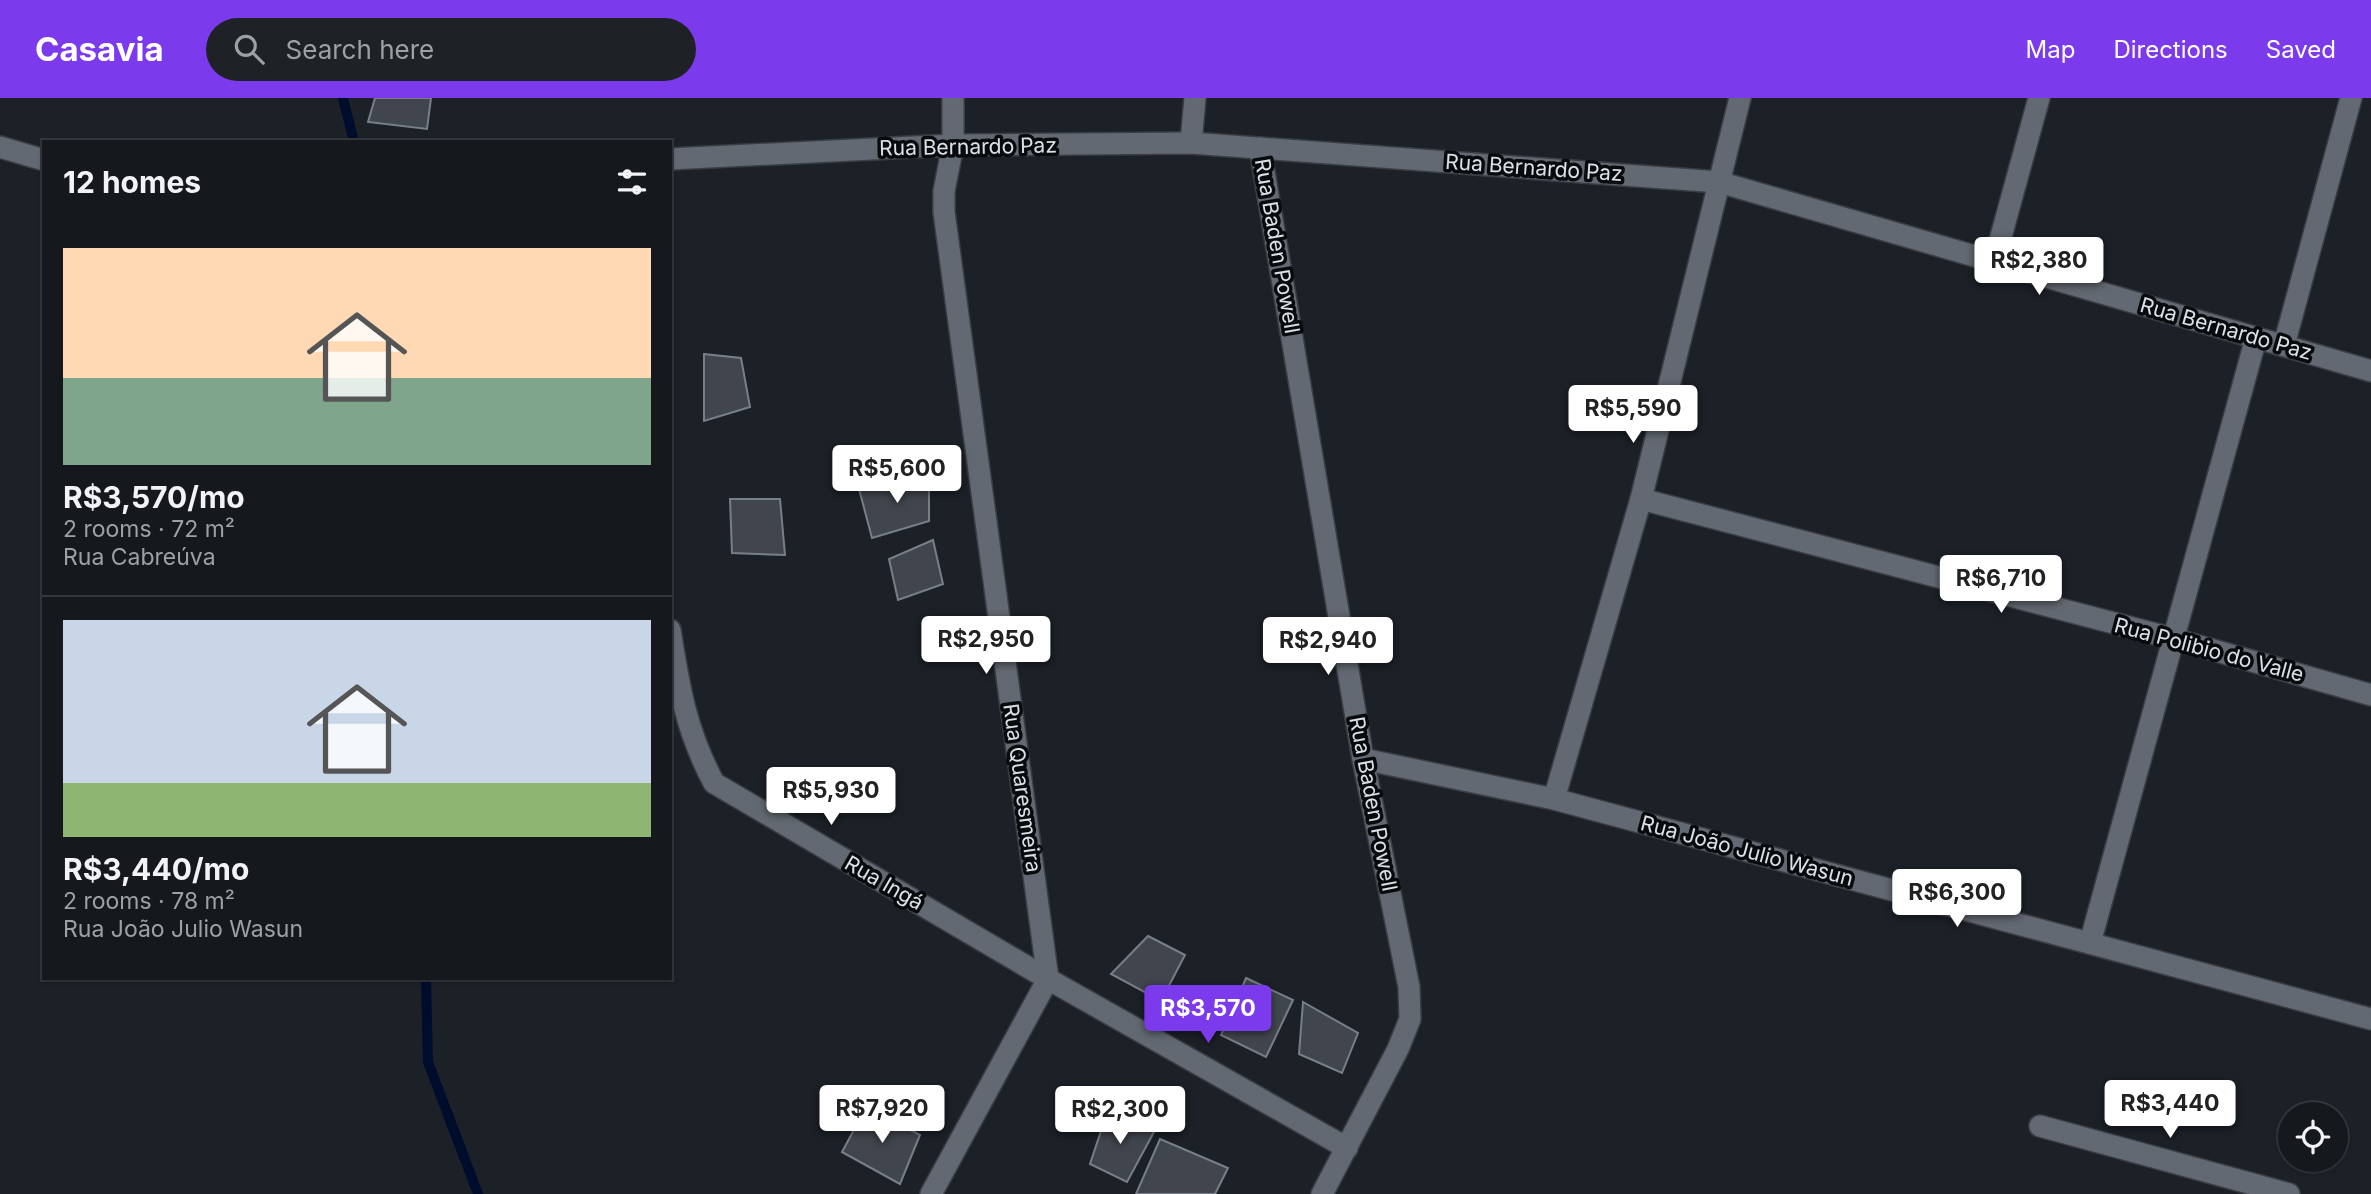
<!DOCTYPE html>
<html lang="en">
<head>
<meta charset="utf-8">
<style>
  :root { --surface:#15191e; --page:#1e2227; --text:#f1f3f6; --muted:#9da0a4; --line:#34383c; --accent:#7c3aed }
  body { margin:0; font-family:Inter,sans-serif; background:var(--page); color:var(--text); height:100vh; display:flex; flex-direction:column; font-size:26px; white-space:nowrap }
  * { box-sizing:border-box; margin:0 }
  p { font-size:23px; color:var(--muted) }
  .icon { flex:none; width:38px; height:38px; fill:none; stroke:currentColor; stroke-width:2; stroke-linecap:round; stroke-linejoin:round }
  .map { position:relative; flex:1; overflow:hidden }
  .panel { position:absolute; left:42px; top:42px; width:630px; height:840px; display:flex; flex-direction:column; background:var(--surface); border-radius:0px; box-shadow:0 2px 5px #0004,0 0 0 2px var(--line) }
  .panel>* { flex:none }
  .controls { position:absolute; left:2278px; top:1004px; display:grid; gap:14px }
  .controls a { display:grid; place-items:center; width:70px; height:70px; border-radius:50%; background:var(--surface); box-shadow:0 2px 5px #0004,0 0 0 2px var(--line); font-size:35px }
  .price { position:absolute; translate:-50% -60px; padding:0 16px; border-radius:7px; background:#fff; color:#222; font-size:23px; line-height:46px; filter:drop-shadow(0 2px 4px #0008) }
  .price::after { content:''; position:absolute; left:50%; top:42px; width:21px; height:16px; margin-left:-10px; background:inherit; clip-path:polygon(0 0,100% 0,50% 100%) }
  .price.active { background:var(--accent); color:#fff }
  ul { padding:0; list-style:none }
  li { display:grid; align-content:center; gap:14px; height:371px; padding:0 21px }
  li+li { border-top:2px solid var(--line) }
  li span { display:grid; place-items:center; height:217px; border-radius:0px; color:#555 }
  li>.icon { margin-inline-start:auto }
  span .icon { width:126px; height:126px; fill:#fffc; stroke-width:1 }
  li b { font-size:30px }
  h2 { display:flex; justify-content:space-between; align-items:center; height:84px; padding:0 21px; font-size:30px }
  header { display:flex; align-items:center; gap:42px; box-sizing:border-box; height:98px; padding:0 35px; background:var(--accent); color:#fff }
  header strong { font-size:33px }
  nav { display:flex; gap:38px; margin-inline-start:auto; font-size:24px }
  .search { width:490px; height:63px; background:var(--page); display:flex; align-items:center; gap:18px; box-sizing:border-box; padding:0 24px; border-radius:38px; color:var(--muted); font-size:26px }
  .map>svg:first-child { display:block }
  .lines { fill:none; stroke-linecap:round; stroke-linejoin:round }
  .stream { stroke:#000c2c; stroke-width:10 }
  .building { fill:#41464e; stroke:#797f88; stroke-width:2 }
  .minor-casing { stroke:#3a3e44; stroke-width:24 }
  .minor { stroke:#636972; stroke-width:21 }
  .labels { text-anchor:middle; stroke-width:7; stroke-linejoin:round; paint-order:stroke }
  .street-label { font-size:21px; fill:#dde0e5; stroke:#080b0e }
</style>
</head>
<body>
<header>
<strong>Casavia</strong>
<div class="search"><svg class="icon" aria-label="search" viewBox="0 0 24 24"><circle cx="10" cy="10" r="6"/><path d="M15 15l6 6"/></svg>Search here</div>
<nav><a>Map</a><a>Directions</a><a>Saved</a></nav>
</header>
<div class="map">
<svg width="2371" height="1096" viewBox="0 0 2371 1096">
  <rect width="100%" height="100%" fill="#1c2128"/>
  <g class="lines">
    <g class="stream">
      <path d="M343,0L354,44"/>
      <path d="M426,880L428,964L478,1096"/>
    </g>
  </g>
  <g class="building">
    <path d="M375,0H431L427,31L368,24Z"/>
    <path d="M704,256L741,260L750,309L704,323Z"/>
    <path d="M929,375V423L872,440L859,391Z"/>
    <path d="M730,401H780L785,457L732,455Z"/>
    <path d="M933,442L943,486L898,502L889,461Z"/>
    <path d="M1148,838L1185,857L1161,903L1111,876Z"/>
    <path d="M1246,880L1293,902L1266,959L1221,937Z"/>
    <path d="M1303,904L1358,935L1342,975L1299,956Z"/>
    <path d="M866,1009L920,1037L900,1086L842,1054Z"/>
    <path d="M1107,1015L1155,1032L1127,1084L1090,1066Z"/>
    <path d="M1160,1041L1228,1070L1215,1096H1136Z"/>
  </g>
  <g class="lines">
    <defs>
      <g id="minor">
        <path d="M1191,45L1195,0"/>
        <path d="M0,49L44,62"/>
        <path d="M1260,50L1363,661L1409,889L1410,921L1398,951L1322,1096"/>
        <path d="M670,61L953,47L1191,45L1719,84L2371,273"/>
        <path d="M1994,164L2039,0"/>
        <path d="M2284,247L2351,0"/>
        <path d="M1641,401L2171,540L2371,597"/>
        <path d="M670,532C679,589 686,633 714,685L1048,881L1347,1050"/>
        <path d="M1363,661L1554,701L2371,921"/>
        <path d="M1554,701L1641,401L1740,0"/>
        <path d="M2090,845L2256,240"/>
        <path d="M2040,1028L2289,1096"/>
        <path d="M931,1096L1048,881L944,114V93L953,47V0"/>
      </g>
    </defs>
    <use href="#minor" class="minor-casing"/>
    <use href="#minor" class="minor"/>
  </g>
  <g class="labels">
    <g class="street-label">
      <text transform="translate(968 49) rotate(-1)" y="7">Rua Bernardo Paz</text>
      <text transform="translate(1534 70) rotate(4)" y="7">Rua Bernardo Paz</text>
      <text transform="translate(1277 148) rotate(80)" y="7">Rua Baden Powell</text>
      <text transform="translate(2226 231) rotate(16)" y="7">Rua Bernardo Paz</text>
      <text transform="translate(2209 552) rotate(15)" y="7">Rua Polibio do Valle</text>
      <text transform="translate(1022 690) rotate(82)" y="7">Rua Quaresmeira</text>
      <text transform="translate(1373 706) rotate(79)" y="7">Rua Baden Powell</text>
      <text transform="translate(1747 753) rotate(15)" y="7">Rua João Julio Wasun</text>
      <text transform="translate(884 785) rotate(30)" y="7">Rua Ingá</text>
    </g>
  </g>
</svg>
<div class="controls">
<a><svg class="icon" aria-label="locate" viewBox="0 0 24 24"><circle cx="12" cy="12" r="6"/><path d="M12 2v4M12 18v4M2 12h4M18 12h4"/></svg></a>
</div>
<b class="price" style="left:2039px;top:199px">R$2,380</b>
<b class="price" style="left:1633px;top:347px">R$5,590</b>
<b class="price" style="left:897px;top:407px">R$5,600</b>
<b class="price" style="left:2001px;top:517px">R$6,710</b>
<b class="price" style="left:986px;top:578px">R$2,950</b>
<b class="price" style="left:1328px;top:579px">R$2,940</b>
<b class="price" style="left:831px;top:729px">R$5,930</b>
<b class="price" style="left:1957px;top:831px">R$6,300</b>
<b class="price active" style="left:1208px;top:947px">R$3,570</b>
<b class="price" style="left:2170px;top:1042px">R$3,440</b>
<b class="price" style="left:882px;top:1047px">R$7,920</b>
<b class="price" style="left:1120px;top:1048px">R$2,300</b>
<section class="panel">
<h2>12 homes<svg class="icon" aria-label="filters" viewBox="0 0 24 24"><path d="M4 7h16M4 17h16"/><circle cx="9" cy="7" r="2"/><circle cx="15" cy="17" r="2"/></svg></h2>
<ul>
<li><span style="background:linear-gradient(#ffd9b3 60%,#7fa58c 0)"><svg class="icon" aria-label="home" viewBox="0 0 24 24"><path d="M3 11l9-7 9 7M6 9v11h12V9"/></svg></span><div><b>R$3,570/mo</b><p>2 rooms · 72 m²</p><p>Rua Cabreúva</p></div></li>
<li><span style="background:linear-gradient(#c9d6e8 75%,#8fb573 0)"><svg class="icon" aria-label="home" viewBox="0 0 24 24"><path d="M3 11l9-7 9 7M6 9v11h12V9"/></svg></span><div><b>R$3,440/mo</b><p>2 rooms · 78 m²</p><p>Rua João Julio Wasun</p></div></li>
</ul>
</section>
</div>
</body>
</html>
